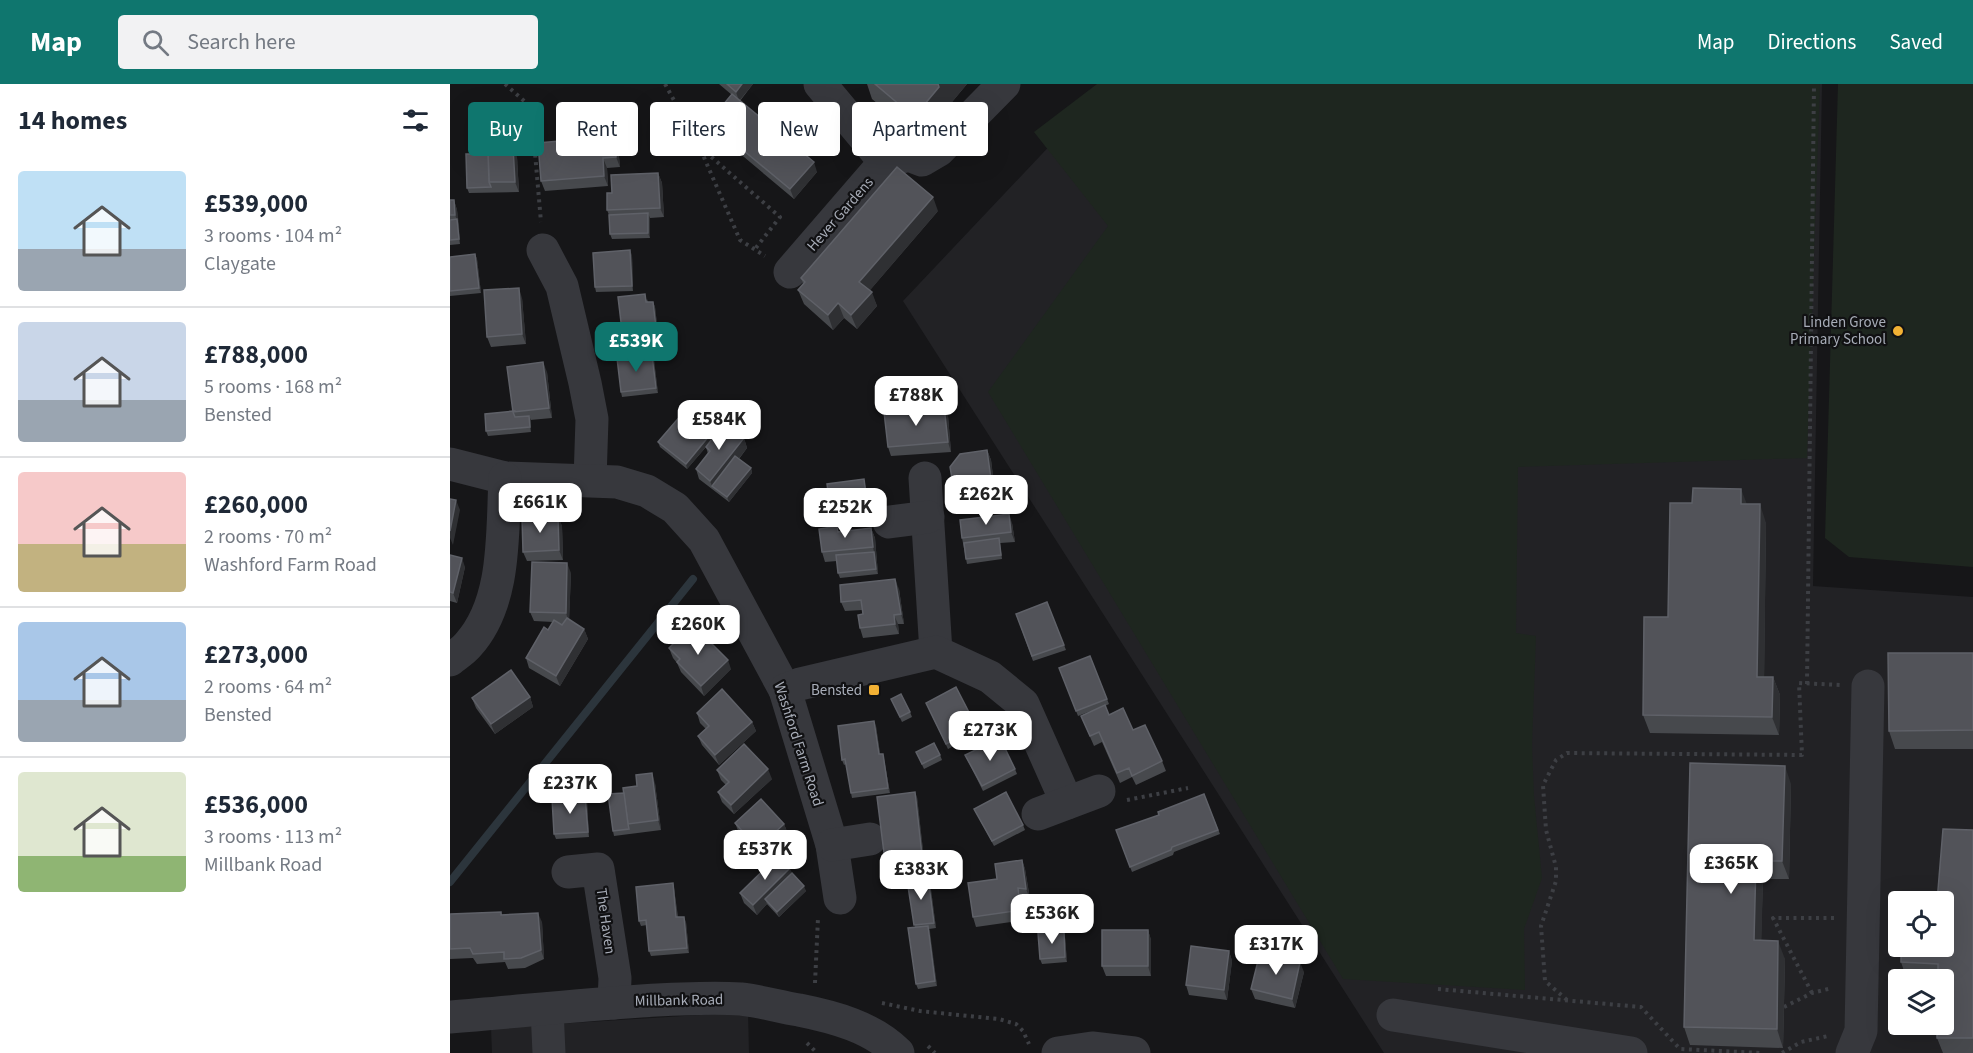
<!DOCTYPE html>
<html lang="en">
<head>
<meta charset="utf-8">
<style>
  :root { --surface:#fff; --page:#f2f2f3; --text:#1f2937; --muted:#747a83; --line:#e0e1e3; --accent:#0f766e }
  body { margin:0; font-family:"Source Sans 3",sans-serif; background:var(--page); color:var(--text); height:100vh; display:flex; flex-direction:column; font-size:22px; white-space:nowrap }
  * { box-sizing:border-box; margin:0 }
  p { font-size:20px; color:var(--muted) }
  .icon { flex:none; width:33px; height:33px; fill:none; stroke:currentColor; stroke-width:2; stroke-linecap:round; stroke-linejoin:round }
  .map { position:relative; flex:1; overflow:hidden }
  .drawer { display:flex; flex-direction:column; background:var(--surface); width:450px }
  .drawer>* { flex:none }
  .banner { position:absolute; left:18px; top:18px; width:570px; height:54px; display:flex; gap:12px }
  .tools { position:absolute; left:1438px; top:807px; display:grid; gap:12px }
  .tools a { display:grid; place-items:center; width:66px; height:66px; border-radius:6px; background:var(--surface); box-shadow:0 6px 24px #0002; font-size:30px }
  .price { position:absolute; translate:-50% -51px; padding:0 14px; border-radius:12px; background:#fff; color:#222; font-size:20px; line-height:39px; filter:drop-shadow(0 2px 3px #0008) }
  .price::after { content:''; position:absolute; left:50%; top:36px; width:18px; height:14px; margin-left:-9px; background:inherit; clip-path:polygon(0 0,100% 0,50% 100%) }
  .price.current { background:var(--accent); color:#fff }
  ul { padding:0; list-style:none }
  li { display:flex; align-items:center; gap:18px; height:150px; padding:0 18px }
  li+li { border-top:2px solid var(--line) }
  li span { display:grid; place-items:center; flex:none; width:168px; height:120px; border-radius:6px; color:#555 }
  li>.icon { margin-inline-start:auto }
  span .icon { width:72px; height:72px; fill:#fffc; stroke-width:1 }
  li b { font-size:26px }
  h2 { display:flex; justify-content:space-between; align-items:center; height:72px; padding:0 18px; font-size:26px }
  .tag { padding:0 21px; border-radius:6px; background:var(--surface); box-shadow:0 6px 24px #0002; font-size:21px; line-height:54px }
  .tag.current { background:var(--accent); color:#fff }
  header { display:flex; align-items:center; gap:36px; box-sizing:border-box; height:84px; padding:0 30px; background:var(--accent); color:#fff }
  header strong { font-size:28px }
  nav { display:flex; gap:33px; margin-inline-start:auto; font-size:21px }
  .search { width:420px; height:54px; background:var(--page); display:flex; align-items:center; gap:15px; box-sizing:border-box; padding:0 21px; border-radius:6px; color:var(--muted); font-size:22px }
  main { display:flex; flex:1; min-height:0 }
  .map>svg:first-child { display:block }
  .built { fill:#222225; fill-rule:evenodd }
  .green { fill:#1e261f }
  .lines { fill:none; stroke-linecap:round; stroke-linejoin:round }
  .stream { stroke:#2c353c; stroke-width:8 }
  .path { stroke:#3d3f44; stroke-width:4; stroke-dasharray:3 4.5; stroke-linecap:butt }
  .minor { stroke:#37383d; stroke-width:33 }
  .wall { fill:#47494d }
  .shaded-wall { fill:#2f3033 }
  .building { fill:#525359; stroke:#5f6168; stroke-width:1.5 }
  .poi-dot { fill:#f2b134; stroke:#111113; stroke-width:2 }
  .labels { text-anchor:middle; stroke-width:4.5; stroke-linejoin:round; paint-order:stroke }
  .street-label { font-size:15px; fill:#a8adb8; stroke:#111113 }
  .poi-label { font-size:15px; fill:#a8adb8; stroke:#111113; text-anchor:end }
</style>
</head>
<body>
<header>
<strong>Map</strong>
<div class="search"><svg class="icon" aria-label="search" viewBox="0 0 24 24"><circle cx="10" cy="10" r="6"/><path d="M15 15l6 6"/></svg>Search here</div>
<nav><a>Map</a><a>Directions</a><a>Saved</a></nav>
</header>
<main>
<section class="drawer">
<h2>14 homes<svg class="icon" aria-label="filters" viewBox="0 0 24 24"><path d="M4 7h16M4 17h16"/><circle cx="9" cy="7" r="2"/><circle cx="15" cy="17" r="2"/></svg></h2>
<ul>
<li><span style="background:linear-gradient(#bfe0f5 65%,#9aa5b1 0)"><svg class="icon" aria-label="home" viewBox="0 0 24 24"><path d="M3 11l9-7 9 7M6 9v11h12V9"/></svg></span><div><b>£539,000</b><p>3 rooms · 104 m²</p><p>Claygate</p></div></li>
<li><span style="background:linear-gradient(#c9d6e8 65%,#9aa5b1 0)"><svg class="icon" aria-label="home" viewBox="0 0 24 24"><path d="M3 11l9-7 9 7M6 9v11h12V9"/></svg></span><div><b>£788,000</b><p>5 rooms · 168 m²</p><p>Bensted</p></div></li>
<li><span style="background:linear-gradient(#f6c9c9 60%,#c2b280 0)"><svg class="icon" aria-label="home" viewBox="0 0 24 24"><path d="M3 11l9-7 9 7M6 9v11h12V9"/></svg></span><div><b>£260,000</b><p>2 rooms · 70 m²</p><p>Washford Farm Road</p></div></li>
<li><span style="background:linear-gradient(#a9c7e8 65%,#9aa5b1 0)"><svg class="icon" aria-label="home" viewBox="0 0 24 24"><path d="M3 11l9-7 9 7M6 9v11h12V9"/></svg></span><div><b>£273,000</b><p>2 rooms · 64 m²</p><p>Bensted</p></div></li>
<li><span style="background:linear-gradient(#dfe7d0 70%,#8fb573 0)"><svg class="icon" aria-label="home" viewBox="0 0 24 24"><path d="M3 11l9-7 9 7M6 9v11h12V9"/></svg></span><div><b>£536,000</b><p>3 rooms · 113 m²</p><p>Millbank Road</p></div></li>
</ul>
</section>
<div class="map">
<svg width="1523" height="969" viewBox="0 0 1523 969">
  <rect width="100%" height="100%" fill="#161618"/>
  <g class="built">
    <path d="M658,0H1372L1363,502L1523,513V969H934L453,217ZM1449,818H1494V862H1449ZM1449,896H1494V940H1449Z"/>
    <path d="M298,928L299,969H42L41,944Z"/>
  </g>
  <g class="green">
    <path d="M647,0H1370L1357,374L1068,383L1066,549L1086,552L1082,661L1084,712L1092,794L1074,845L1075,906L893,895L538,308L658,142L584,48Z"/>
    <path d="M1388,0H1523V483L1399,473L1375,454Z"/>
  </g>
  <g class="lines">
    <path class="stream" d="M0,798L243,495"/>
    <g class="path">
      <path d="M55,0L81,23L91,138"/>
      <path d="M215,0L249,62L290,156L315,172"/>
      <path d="M250,63L330,133L305,165"/>
      <path d="M1357,600L1364,0"/>
      <path d="M677,716L738,704"/>
      <path d="M365,899L368,834"/>
      <path d="M988,905L1191,923L1230,965L1310,969"/>
      <path d="M1362,909L1323,834H1385"/>
      <path d="M1117,916L1095,897L1091,842L1106,797V783L1096,746L1093,701L1106,676L1117,669L1352,671L1349,599L1390,601"/>
      <path d="M432,919L470,927L549,935L566,940L573,947L579,960"/>
      <path d="M1334,923L1362,909L1382,904"/>
      <path d="M357,959L367,969"/>
      <path d="M478,962L485,969"/>
      <path d="M1332,969L1351,958L1378,952"/>
    </g>
    <g class="minor">
      <path d="M370,0L435,78"/>
      <path d="M93,166L112,202L135,299L142,335L140,396"/>
      <path d="M340,188L435,78L459,71L472,76L489,66L554,0"/>
      <path d="M0,380L55,394L167,398L197,407L225,424L254,456L335,606L382,761L390,814"/>
      <path d="M475,394L486,568"/>
      <path d="M439,438L478,433"/>
      <path d="M0,576C6,571 13,567 18,561C57,518 52,448 55,394"/>
      <path d="M335,606L350,600L486,568L540,593L573,620L617,719"/>
      <path d="M588,730L649,707"/>
      <path d="M382,761L420,755"/>
      <path d="M118,788L148,785L165,894L164,919"/>
      <path d="M97,925L99,969"/>
      <path d="M943,931L1181,969"/>
      <path d="M0,933C64,928 127,921 191,917C224,915 258,913 291,915C310,917 330,923 349,926C384,933 422,943 448,969"/>
      <path d="M608,969L642,964L684,969"/>
      <path d="M1402,969L1411,947L1418,602"/>
    </g>
  </g>
  <g class="wall">
    <path d="M269,0H303L290,17L367,88L344,115L263,47L259,38L282,11Z"/>
    <path d="M417,0H517L497,24L498,27L473,57L422,15Z"/>
    <path d="M168,62L170,83L157,84L158,102L95,107L91,97Z"/>
    <path d="M38,70L67,73L69,108L19,109L17,104Z"/>
    <path d="M208,89L212,99L214,133L200,134V154L162,155L160,150L159,131L157,126L162,109Z"/>
    <path d="M0,116H4L7,126L10,160L0,161Z"/>
    <path d="M488,127L420,206L427,222L407,245L394,234L383,246L354,220L348,206L353,200L351,194Z"/>
    <path d="M25,170L27,175L31,209L0,212V173Z"/>
    <path d="M182,171L183,207L146,208L145,203Z"/>
    <path d="M72,214L76,260L41,263L37,253Z"/>
    <path d="M197,215L198,218H203L205,223L209,257L174,260L173,255Z"/>
    <path d="M202,271L204,276L208,309L172,313L171,308Z"/>
    <path d="M97,288L102,334L80,336L81,348L38,352L36,347L63,328Z"/>
    <path d="M498,332L501,368L441,372L438,363Z"/>
    <path d="M259,352L261,356L294,354L297,364L289,375L301,384L302,389L279,418L249,395L246,385L258,370L256,363L237,385L210,363L208,358Z"/>
    <path d="M537,366L541,376L547,424L510,429L503,400Z"/>
    <path d="M415,400L421,439L384,443L382,438Z"/>
    <path d="M1297,420L1316,439L1314,593H1323L1330,611L1329,651L1200,649L1193,631L1218,533Z"/>
    <path d="M108,433L112,442L113,476L77,477L73,468Z"/>
    <path d="M562,439L565,458L550,459L552,475L517,480L512,454Z"/>
    <path d="M421,444L425,454L428,490L390,494L388,489L387,477L375,478L372,468L389,448Z"/>
    <path d="M0,471L15,483L7,519L0,517Z"/>
    <path d="M121,489L119,536L134,545L138,555L110,602L79,584L76,574L98,546L103,538L84,537L80,528Z"/>
    <path d="M449,505L454,540H448L449,550L413,554L410,544L413,530L412,526L395,527L391,518Z"/>
    <path d="M597,518L616,566L583,577L566,530Z"/>
    <path d="M219,564L281,585L254,612L231,588L227,579L223,574Z"/>
    <path d="M1523,569V665H1445L1439,647Z"/>
    <path d="M640,572L659,620L655,622L659,631L683,646L712,677L716,687L686,701L682,693L670,699L652,658L644,662L631,632L641,627L628,632L609,584Z"/>
    <path d="M80,613L83,623L45,650L26,624L22,614Z"/>
    <path d="M441,615L460,628L462,633L452,638Z"/>
    <path d="M476,619L527,644L529,649L498,665Z"/>
    <path d="M247,629L302,638L306,647L269,681L252,661L248,652L256,645L250,639Z"/>
    <path d="M426,642L430,670H433L434,675L440,709L402,714L401,709L396,680L394,681L392,676Z"/>
    <path d="M466,668L490,671L492,676L474,685Z"/>
    <path d="M515,671L565,685L567,690L533,707Z"/>
    <path d="M1240,679L1341,700L1339,795H1313L1311,856L1335,875L1333,964L1240,961L1234,943Z"/>
    <path d="M267,686L322,695L284,730L272,718L268,708L276,701L271,696Z"/>
    <path d="M205,699L211,746L164,752L163,747L174,709Z"/>
    <path d="M754,710L770,750L724,768L723,771L682,788L666,746L709,731Z"/>
    <path d="M135,711L137,716L139,753L106,755L104,750Z"/>
    <path d="M467,713L476,793L480,798L486,844L479,845L487,902L468,905L466,900L465,844L457,796L439,798L437,793Z"/>
    <path d="M524,725L573,741L575,746L544,762Z"/>
    <path d="M285,739L334,740L338,750L312,774L289,749Z"/>
    <path d="M1523,746V969H1493L1487,954L1494,896H1457L1451,878L1494,862Z"/>
    <path d="M572,776L575,785L580,815L571,814L574,836L526,843L523,833L547,795Z"/>
    <path d="M342,789L356,807L329,833L317,820L307,831L294,819L290,809Z"/>
    <path d="M224,804L228,833L236,838L239,869L201,872L199,867L197,841L191,842L189,837Z"/>
    <path d="M51,828L52,831L92,838L94,875L75,884L58,885L55,878L27,880L23,874L0,875V830Z"/>
    <path d="M698,846L701,856V892H656L652,882Z"/>
    <path d="M614,848L615,853L617,878L592,880L590,875Z"/>
    <path d="M779,867L782,877L777,916L739,911L736,901Z"/>
    <path d="M854,888L845,924L805,915L801,905Z"/>
  </g>
  <g class="shaded-wall">
    <path d="M292,0H303L289,17L286,8Z"/>
    <path d="M488,0H517L497,24L498,27L473,57L464,33Z"/>
    <path d="M165,52L168,62L170,83L166,73Z"/>
    <path d="M63,63L67,73L69,108L65,98Z"/>
    <path d="M153,74L157,84L158,102L154,92Z"/>
    <path d="M364,78L367,88L344,115L340,105Z"/>
    <path d="M208,89L212,99L214,133L210,124Z"/>
    <path d="M483,113L488,127L415,212L409,198Z"/>
    <path d="M4,116L7,126L9,140L5,131Z"/>
    <path d="M198,129L200,134V154L198,149Z"/>
    <path d="M7,135L9,140L10,160L9,155Z"/>
    <path d="M180,166L182,171L183,207L182,202Z"/>
    <path d="M25,170L27,175L31,209L29,204Z"/>
    <path d="M69,204L72,214L76,260L72,250Z"/>
    <path d="M422,208L427,222L407,245L401,231Z"/>
    <path d="M203,218L205,223L209,257L207,252Z"/>
    <path d="M388,219L394,234L383,246L378,231Z"/>
    <path d="M202,271L204,276L208,309L206,304Z"/>
    <path d="M93,278L97,288L102,334L99,324Z"/>
    <path d="M494,322L498,332L501,368L498,358Z"/>
    <path d="M79,332L81,336V348L80,343Z"/>
    <path d="M259,352L261,357L237,385L236,380Z"/>
    <path d="M294,354L297,364L266,404L262,402L260,397Z"/>
    <path d="M537,366L541,376L547,424L545,419L543,400L541,395Z"/>
    <path d="M301,384L302,389L279,418L277,413Z"/>
    <path d="M414,395L415,400L421,439L419,434Z"/>
    <path d="M1291,405L1298,423L1291,420Z"/>
    <path d="M6,416L10,426L3,461L0,454V447Z"/>
    <path d="M1310,420L1316,439L1314,611L1307,593Z"/>
    <path d="M559,430L562,439L565,458L561,448Z"/>
    <path d="M108,433L112,442L113,476L109,466Z"/>
    <path d="M421,444L425,454L428,490L426,485L424,468L423,463Z"/>
    <path d="M12,474L15,483L7,519L3,509Z"/>
    <path d="M117,479L121,489L119,539L116,529Z"/>
    <path d="M445,495L449,505L454,540L451,530Z"/>
    <path d="M444,531L448,540L449,550L445,540Z"/>
    <path d="M134,545L138,555L110,602L106,592Z"/>
    <path d="M278,576L281,585L254,612L251,602Z"/>
    <path d="M1323,593L1330,611L1329,651L1322,633Z"/>
    <path d="M80,613L83,623L45,650L41,640Z"/>
    <path d="M424,637L426,642L431,675L429,670Z"/>
    <path d="M302,638L306,647L269,681L265,671Z"/>
    <path d="M433,670L434,675L440,709L438,704Z"/>
    <path d="M1335,682L1341,700L1339,795L1332,777Z"/>
    <path d="M318,685L322,695L284,730L281,721Z"/>
    <path d="M202,689L205,699L211,746L208,736Z"/>
    <path d="M465,708L467,713L476,794L474,789Z"/>
    <path d="M135,711L137,716L139,753L138,748Z"/>
    <path d="M334,740L338,750L312,774L308,764Z"/>
    <path d="M572,776L575,785L580,815L576,805Z"/>
    <path d="M1306,777L1313,795L1311,874L1304,856Z"/>
    <path d="M340,784L344,794L315,815L317,820L307,831L303,821Z"/>
    <path d="M478,793L480,798L486,844L484,839Z"/>
    <path d="M223,799L224,804L228,838L226,833Z"/>
    <path d="M354,802L356,807L329,833L327,828Z"/>
    <path d="M568,804L571,814L574,836L571,826Z"/>
    <path d="M88,829L92,838L94,875L91,866Z"/>
    <path d="M234,833L236,838L239,869L237,864Z"/>
    <path d="M478,842L480,847L487,902L485,897Z"/>
    <path d="M698,846L701,856V892L698,882Z"/>
    <path d="M614,848L615,853L617,878L615,873Z"/>
    <path d="M1328,857L1335,875L1333,964L1327,945Z"/>
    <path d="M779,867L782,877L777,916L774,906Z"/>
    <path d="M850,878L854,888L845,924L842,915Z"/>
  </g>
  <g class="building">
    <path d="M277,0H292L286,8Z"/>
    <path d="M425,0H488L489,3L464,33Z"/>
    <path d="M282,10L364,78L340,105L259,38Z"/>
    <path d="M165,52L166,73L153,74L154,92L91,97L88,59Z"/>
    <path d="M63,63L65,98H39L38,65Z"/>
    <path d="M16,70H38L39,98L41,103L17,104Z"/>
    <path d="M447,83L483,113L409,198L422,208L401,231L388,219L378,231L348,206L355,198L351,194Z"/>
    <path d="M208,89L210,124L157,126V109H162L161,91Z"/>
    <path d="M0,116H4L5,131H0Z"/>
    <path d="M198,129V149L160,150L159,131Z"/>
    <path d="M7,135L9,155L0,156V136Z"/>
    <path d="M180,166L182,202L145,203L143,169Z"/>
    <path d="M25,170L29,204L0,207V173Z"/>
    <path d="M69,204L72,250L37,253L34,206Z"/>
    <path d="M195,210L196,218H203L207,252L173,255L168,213Z"/>
    <path d="M202,271L206,304L171,308L167,274Z"/>
    <path d="M93,278L99,324L63,328L57,283Z"/>
    <path d="M494,322L498,358L438,363L434,328Z"/>
    <path d="M64,327L63,328L65,333L79,332L80,343L36,347L35,330Z"/>
    <path d="M232,330L259,352L236,380L208,358Z"/>
    <path d="M274,339L294,354L260,397L246,385L260,367L256,363Z"/>
    <path d="M537,366L541,395L503,400L500,383L510,370Z"/>
    <path d="M285,372L301,384L277,413L262,402Z"/>
    <path d="M414,395L419,434L382,438L377,400Z"/>
    <path d="M543,400L545,419L508,424L505,405Z"/>
    <path d="M1243,404L1291,405V420H1310L1307,593H1323L1322,633L1193,631L1194,533H1218L1220,419H1242Z"/>
    <path d="M0,415L6,416L0,447Z"/>
    <path d="M559,430L561,448L512,454L510,436Z"/>
    <path d="M72,433H108L109,466L73,468Z"/>
    <path d="M387,442L388,448L421,444L423,463L372,468L369,445Z"/>
    <path d="M549,454L551,471L516,475L514,459Z"/>
    <path d="M424,468L426,485L388,489L386,471Z"/>
    <path d="M0,471L12,474L3,509L0,508Z"/>
    <path d="M82,478L117,479L116,529L80,528Z"/>
    <path d="M445,495L451,530L444,531L445,540L410,544L408,531L413,530L411,516L391,518L390,501Z"/>
    <path d="M597,518L614,561L582,572L566,530Z"/>
    <path d="M117,534L134,545L106,592L76,574L94,543L98,546L104,536L112,541Z"/>
    <path d="M240,543L251,555L254,552L278,576L251,602L227,578L230,575L219,564Z"/>
    <path d="M1438,569H1523V646L1439,647Z"/>
    <path d="M640,572L657,615L626,627L609,584Z"/>
    <path d="M61,586L80,613L41,640L22,614Z"/>
    <path d="M506,603L527,644L496,660L476,619Z"/>
    <path d="M272,605L302,638L265,671L248,652L259,642L247,629Z"/>
    <path d="M451,610L460,628L450,633L441,615Z"/>
    <path d="M655,621L659,631L673,624L683,646L695,641L712,677L682,692L679,684L667,689L649,648L640,652L631,632Z"/>
    <path d="M424,637L429,670H433L438,704L401,709L395,675L392,676L388,642Z"/>
    <path d="M550,654L565,685L532,702L515,671Z"/>
    <path d="M484,659L490,671L472,680L466,668Z"/>
    <path d="M294,660L318,685L281,721L268,708L279,698L267,686Z"/>
    <path d="M1240,679L1335,682L1332,777H1306L1304,856L1328,857L1327,945L1234,943Z"/>
    <path d="M202,689L208,736L178,740L173,704L187,702L186,691Z"/>
    <path d="M465,708L474,789L437,793L427,713Z"/>
    <path d="M556,708L573,741L542,757L524,725Z"/>
    <path d="M174,709L178,740L179,745L163,747L158,710Z"/>
    <path d="M754,710L768,746L722,763L721,766L680,783L666,746L709,731L708,728Z"/>
    <path d="M135,711L138,748L104,750L102,714Z"/>
    <path d="M311,715L334,740L308,764L285,739Z"/>
    <path d="M1493,745L1523,746V954H1487V940H1494V896H1488V880L1451,878V862H1494V818H1487Z"/>
    <path d="M328,772L340,784L303,821L290,809Z"/>
    <path d="M572,776L576,805L568,804L571,826L523,833L518,799L547,795L545,780Z"/>
    <path d="M342,789L354,802L327,828L315,815Z"/>
    <path d="M478,793L484,839L464,841L457,796Z"/>
    <path d="M223,799L226,833H234L237,864L199,867L196,836L189,837L186,803Z"/>
    <path d="M51,828V831L88,829L91,866L71,874L54,875V868L23,870L20,864L0,865V830Z"/>
    <path d="M478,842L485,897L466,900L458,844Z"/>
    <rect x="652" y="846" width="46" height="36"/>
    <path d="M614,848L615,873L590,875L588,849Z"/>
    <path d="M741,862L779,867L774,906L736,901Z"/>
    <path d="M810,869L850,878L842,915L801,905Z"/>
  </g>
  <g class="poi-dot">
    <circle cx="1448" cy="247" r="6"/>
    <rect x="418" y="600" width="12" height="12" rx="3"/>
  </g>
  <g class="labels">
    <g class="street-label">
      <text transform="translate(390 130) rotate(-49)" y="5">Hever Gardens</text>
      <text transform="translate(349 660) rotate(72)" y="5">Washford Farm Road</text>
      <text transform="translate(156 837) rotate(82)" y="5">The Haven</text>
      <text transform="translate(229 916) rotate(-1)" y="5">Millbank Road</text>
    </g>
    <g class="poi-label">
      <text x="1436" y="243">Linden Grove<tspan x="1436" dy="17">Primary School</tspan></text>
      <text x="412" y="611">Bensted</text>
    </g>
  </g>
</svg>
<div class="tools">
<a><svg class="icon" aria-label="locate" viewBox="0 0 24 24"><circle cx="12" cy="12" r="6"/><path d="M12 2v4M12 18v4M2 12h4M18 12h4"/></svg></a>
<a><svg class="icon" aria-label="layers" viewBox="0 0 24 24"><path d="M12 4l9 5-9 5-9-5zM3 14l9 5 9-5"/></svg></a>
</div>
<b class="price current" style="left:186px;top:289px">£539K</b>
<b class="price" style="left:466px;top:343px">£788K</b>
<b class="price" style="left:269px;top:367px">£584K</b>
<b class="price" style="left:536px;top:442px">£262K</b>
<b class="price" style="left:90px;top:450px">£661K</b>
<b class="price" style="left:395px;top:455px">£252K</b>
<b class="price" style="left:248px;top:572px">£260K</b>
<b class="price" style="left:540px;top:678px">£273K</b>
<b class="price" style="left:120px;top:731px">£237K</b>
<b class="price" style="left:315px;top:797px">£537K</b>
<b class="price" style="left:1281px;top:811px">£365K</b>
<b class="price" style="left:471px;top:817px">£383K</b>
<b class="price" style="left:602px;top:861px">£536K</b>
<b class="price" style="left:826px;top:892px">£317K</b>
<div class="banner">
<a class="tag current">Buy</a>
<a class="tag">Rent</a>
<a class="tag">Filters</a>
<a class="tag">New</a>
<a class="tag">Apartment</a>
</div>
</div>
</main>
</body>
</html>
